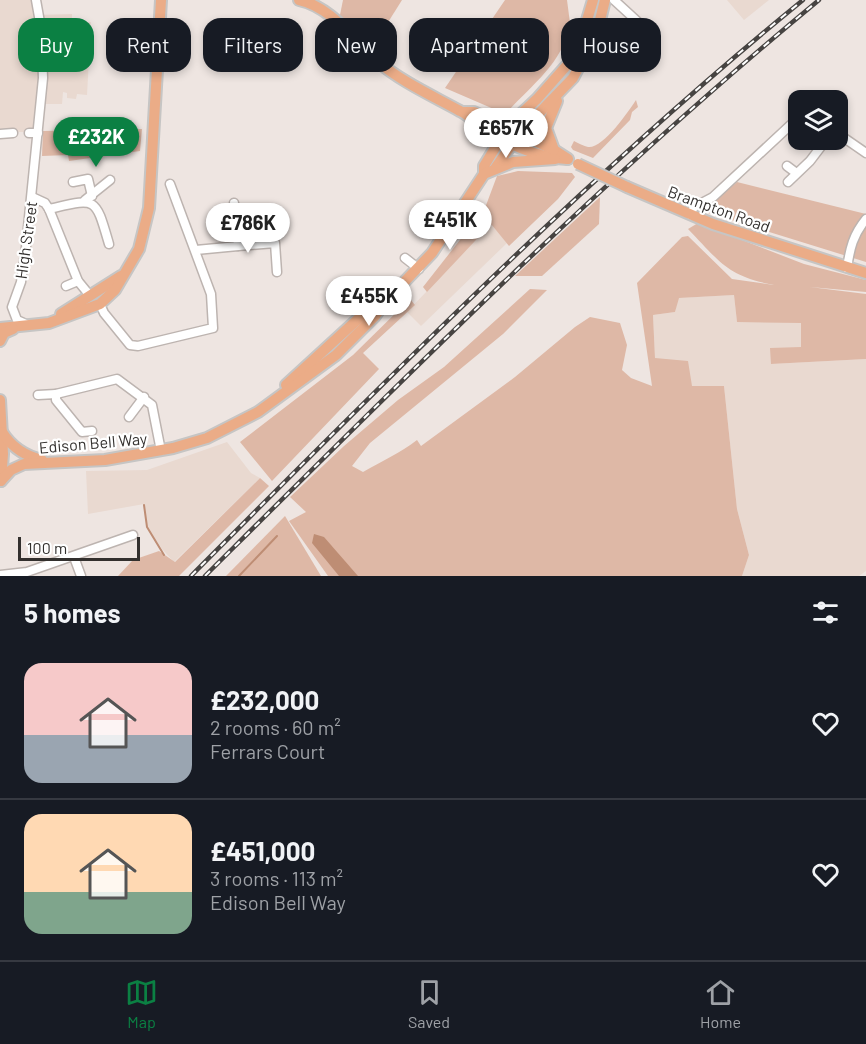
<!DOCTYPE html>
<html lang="en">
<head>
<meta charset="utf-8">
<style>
  :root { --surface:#171b24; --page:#242831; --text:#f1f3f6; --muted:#9ea1a6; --line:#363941; --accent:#0b8043 }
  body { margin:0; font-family:Barlow,sans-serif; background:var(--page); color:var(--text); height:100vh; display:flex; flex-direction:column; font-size:22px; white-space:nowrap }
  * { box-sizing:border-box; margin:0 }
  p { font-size:20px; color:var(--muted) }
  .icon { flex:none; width:33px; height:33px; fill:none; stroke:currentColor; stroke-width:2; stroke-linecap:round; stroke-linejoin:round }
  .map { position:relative; height:576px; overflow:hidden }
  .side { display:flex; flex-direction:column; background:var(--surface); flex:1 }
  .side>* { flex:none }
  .guide { position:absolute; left:18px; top:18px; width:831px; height:54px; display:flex; gap:12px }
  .controls { position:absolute; left:788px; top:90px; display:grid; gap:12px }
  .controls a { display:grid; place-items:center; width:60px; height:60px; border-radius:12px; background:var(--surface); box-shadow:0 3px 9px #0003; font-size:30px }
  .scale { position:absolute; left:18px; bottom:15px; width:122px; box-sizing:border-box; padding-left:6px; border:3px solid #33302e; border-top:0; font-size:16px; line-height:21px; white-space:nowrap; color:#33302e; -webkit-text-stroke:4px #fff; paint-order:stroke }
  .price { position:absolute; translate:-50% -51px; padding:0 14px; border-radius:21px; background:#fff; color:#222; font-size:20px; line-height:39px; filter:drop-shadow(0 2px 3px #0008) }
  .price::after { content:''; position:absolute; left:50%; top:36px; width:18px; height:14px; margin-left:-9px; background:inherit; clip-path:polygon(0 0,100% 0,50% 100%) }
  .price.active { background:var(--accent); color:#fff }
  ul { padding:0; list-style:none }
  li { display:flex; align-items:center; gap:18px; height:150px; padding:0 24px }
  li+li { border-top:2px solid var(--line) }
  li span { display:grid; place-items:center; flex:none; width:168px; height:120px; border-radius:18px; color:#555 }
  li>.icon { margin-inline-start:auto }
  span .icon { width:72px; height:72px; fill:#fffc; stroke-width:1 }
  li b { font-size:26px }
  h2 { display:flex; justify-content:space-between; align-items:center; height:72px; padding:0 24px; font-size:26px }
  .pill { padding:0 21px; border-radius:18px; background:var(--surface); box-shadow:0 3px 9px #0003; font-size:21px; line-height:54px }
  .pill.active { background:var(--accent); color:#fff }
  .dock { display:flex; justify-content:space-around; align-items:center; height:84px; border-top:2px solid var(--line); background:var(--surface); font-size:16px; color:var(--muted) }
  .dock a { display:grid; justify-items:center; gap:3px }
  .dock .active { color:var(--accent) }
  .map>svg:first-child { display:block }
  .built { fill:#e9d9d0 }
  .green { fill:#deb8a6 }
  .water { fill:#be8d74 }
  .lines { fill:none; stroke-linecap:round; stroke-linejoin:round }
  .stream { stroke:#be8d74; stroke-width:2 }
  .minor-casing { stroke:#bdb4b0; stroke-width:11 }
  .major-casing { stroke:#c6c5c4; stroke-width:14 }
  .minor { stroke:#fff; stroke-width:8 }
  .major { stroke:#ebac87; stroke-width:10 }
  .rail-casing { stroke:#474442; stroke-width:4.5 }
  .rail { stroke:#fff; stroke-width:2; stroke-dasharray:7; stroke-linecap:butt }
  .major-bridge-casing { stroke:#c6c5c4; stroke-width:14; stroke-linecap:butt }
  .major-bridge { stroke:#ebac87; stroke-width:10 }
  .labels { text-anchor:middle; stroke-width:4.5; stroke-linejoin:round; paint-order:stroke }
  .street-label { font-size:16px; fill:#33302e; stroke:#fff }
</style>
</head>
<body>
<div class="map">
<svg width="866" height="576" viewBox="0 0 866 576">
  <rect width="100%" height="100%" fill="#eee5e1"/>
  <g class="built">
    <path d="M0,0H35L38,15L72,14V23L91,22L87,95L77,94L76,99L67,98V93L63,92L62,104H43L36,132H0Z"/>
    <path d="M727,0H769L744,20Z"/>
    <path d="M491,224L507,243L421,326L407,312Z"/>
    <path d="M734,295L737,322H801V348L771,364L866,359V571L859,576H742L749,555L737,509L724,386H692L655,358L653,315L675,312L678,298Z"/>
    <path d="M227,442L251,473L260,478L174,562L162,549L147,527L144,504L88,514L86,471L147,470Z"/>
  </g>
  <g class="green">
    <path d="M343,0H402L370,51L339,20Z"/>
    <path d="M505,0H567L570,23L566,24C571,55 530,87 510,109L503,113L445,88Z"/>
    <path d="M636,100L638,107L632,112L630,120L593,158L573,150L571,147L574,141C578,143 584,146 588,147C603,149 628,112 636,100Z"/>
    <path d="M142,129L140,151L69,161L68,155L42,156L43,131Z"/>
    <path d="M518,171L572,173L575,177L558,199L509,246L491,224L427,292L423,287L485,208L497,176Z"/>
    <path d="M737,182L866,214V262L702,211Z"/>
    <path d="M600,197L599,224L542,276H515Z"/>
    <path d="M698,223L804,264L866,280V292L810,287L866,294V359L771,364L770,348L801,347V323L737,322L734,295L679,298L675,312L653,315L655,358L688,361L692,386H724L737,509L749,555L742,576H328L289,521L306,512L290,497L344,446L398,400L444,367L530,289L547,290L503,334L370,443L352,466L363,472C382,461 400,453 417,440L421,446L515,377L575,327L590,317L620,323L627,345L622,370L631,378L652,386L637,283L682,237L688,236L732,279L774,285C727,276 720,262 688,229Z"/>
    <path d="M410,299L415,305L363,353L379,369L272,481L240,442L353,355Z"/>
    <path d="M260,478L269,486L179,576H118L133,560L159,551L175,562Z"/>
    <path d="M285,516L321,576H226Z"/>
  </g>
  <path class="water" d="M314,534L324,537L358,576H339L312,543Z"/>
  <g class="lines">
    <g class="stream">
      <path d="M144,505L147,527L164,555"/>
      <path d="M239,576L277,536"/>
    </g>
    <defs>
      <g id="minor">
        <path d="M614,0L638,22"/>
        <path d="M29,133H38"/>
        <path d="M837,133L866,153"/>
        <path d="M0,134L13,133"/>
        <path d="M787,166L795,172"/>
        <path d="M73,182L88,179L92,196"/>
        <path d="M788,182L810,161L826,140"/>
        <path d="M32,197L45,203L49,209L78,281L87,292"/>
        <path d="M85,200L110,180"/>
        <path d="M49,209C97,198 95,196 109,244"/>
        <path d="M690,215L694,207L713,197L798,118"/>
        <path d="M238,246L275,243L277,272"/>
        <path d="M196,250L238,246L234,203"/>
        <path d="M405,258L419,269"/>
        <path d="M847,268C850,248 853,235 866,219"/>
        <path d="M66,286L78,281"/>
        <path d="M100,304L104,313L130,345L138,346L213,328L211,294L170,184"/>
        <path d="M28,325L17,320L12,307L21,282L26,247L43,78L41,28L36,0"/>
        <path d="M56,394L117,379L152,405L161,451"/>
        <path d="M38,395L56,394V400L82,432L92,431"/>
        <path d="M129,417L144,397"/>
        <path d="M74,557L81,576"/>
        <path d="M0,575L27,572L133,535"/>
      </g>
      <g id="major">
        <path d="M299,0C332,7 353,40 377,61C402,82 431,95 460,111C467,114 472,120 478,124C503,142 536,158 567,159"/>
        <path d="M463,112H474L554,150L568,159"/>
        <path d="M554,150L546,128L557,101"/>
        <path d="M496,167L519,134L573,78L597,32L605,0"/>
        <path d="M484,174V166L509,125L537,99L568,64L581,40L593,0"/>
        <path d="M627,187L713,224L866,273"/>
        <path d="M61,314L121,276"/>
        <path d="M0,328L49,323L100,304L115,290L139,249L149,208L161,0"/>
        <path d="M0,341L4,333L13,329"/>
        <path d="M286,385L369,309L383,303"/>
        <path d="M0,400L3,454L1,481"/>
        <path d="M2,432C12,448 25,456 42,460"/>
        <path d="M1,481L11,470L24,464L105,460L173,448L207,438L258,412L336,355L375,316L385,302L432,253L484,174L513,162L555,159"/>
      </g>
    </defs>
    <use href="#minor" class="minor-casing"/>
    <use href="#major" class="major-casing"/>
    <use href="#minor" class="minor"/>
    <use href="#major" class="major"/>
    <defs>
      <g id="rail">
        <path d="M191,576C389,377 586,177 803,0"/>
        <path d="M205,576C404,378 602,179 819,0"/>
      </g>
    </defs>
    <use href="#rail" class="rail-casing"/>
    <use href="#rail" class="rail"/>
    <defs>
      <path id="major-bridge" d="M578,164L627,187"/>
    </defs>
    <use href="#major-bridge" class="major-bridge-casing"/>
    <use href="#major-bridge" class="major-bridge"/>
  </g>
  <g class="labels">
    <g class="street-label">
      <text transform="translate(719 209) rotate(20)" y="6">Brampton Road</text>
      <text transform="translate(26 240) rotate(-82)" y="6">High Street</text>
      <text transform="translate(93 443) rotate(-5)" y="6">Edison Bell Way</text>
    </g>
  </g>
</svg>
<div class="controls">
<a><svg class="icon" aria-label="layers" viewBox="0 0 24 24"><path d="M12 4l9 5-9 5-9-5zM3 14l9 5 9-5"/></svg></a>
</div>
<div class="scale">100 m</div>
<b class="price" style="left:506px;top:159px">£657K</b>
<b class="price active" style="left:96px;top:168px">£232K</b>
<b class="price" style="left:450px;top:251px">£451K</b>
<b class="price" style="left:248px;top:254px">£786K</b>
<b class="price" style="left:369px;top:327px">£455K</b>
<div class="guide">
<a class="pill active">Buy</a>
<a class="pill">Rent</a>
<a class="pill">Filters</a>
<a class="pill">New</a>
<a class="pill">Apartment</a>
<a class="pill">House</a>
</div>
</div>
<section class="side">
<h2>5 homes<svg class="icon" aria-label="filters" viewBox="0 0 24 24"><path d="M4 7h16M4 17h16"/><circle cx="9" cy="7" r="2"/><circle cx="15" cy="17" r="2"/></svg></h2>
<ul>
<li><span style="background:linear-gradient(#f6c9c9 60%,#9aa5b1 0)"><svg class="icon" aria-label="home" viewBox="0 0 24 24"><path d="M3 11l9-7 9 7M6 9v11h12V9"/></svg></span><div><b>£232,000</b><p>2 rooms · 60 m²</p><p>Ferrars Court</p></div><svg class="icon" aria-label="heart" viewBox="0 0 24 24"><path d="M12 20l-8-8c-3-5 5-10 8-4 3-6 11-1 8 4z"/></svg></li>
<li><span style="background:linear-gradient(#ffd9b3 65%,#7fa58c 0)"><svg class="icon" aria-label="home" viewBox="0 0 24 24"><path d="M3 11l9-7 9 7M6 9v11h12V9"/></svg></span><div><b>£451,000</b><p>3 rooms · 113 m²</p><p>Edison Bell Way</p></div><svg class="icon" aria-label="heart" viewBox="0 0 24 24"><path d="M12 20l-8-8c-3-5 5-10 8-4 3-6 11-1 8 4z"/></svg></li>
</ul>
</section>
<nav class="dock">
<a class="active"><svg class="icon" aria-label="map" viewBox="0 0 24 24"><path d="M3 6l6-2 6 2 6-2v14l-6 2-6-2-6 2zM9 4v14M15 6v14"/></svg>Map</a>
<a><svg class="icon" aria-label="saved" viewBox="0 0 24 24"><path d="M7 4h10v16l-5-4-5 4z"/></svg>Saved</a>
<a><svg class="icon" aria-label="home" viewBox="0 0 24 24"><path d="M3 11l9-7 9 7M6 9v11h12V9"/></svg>Home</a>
</nav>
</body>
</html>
